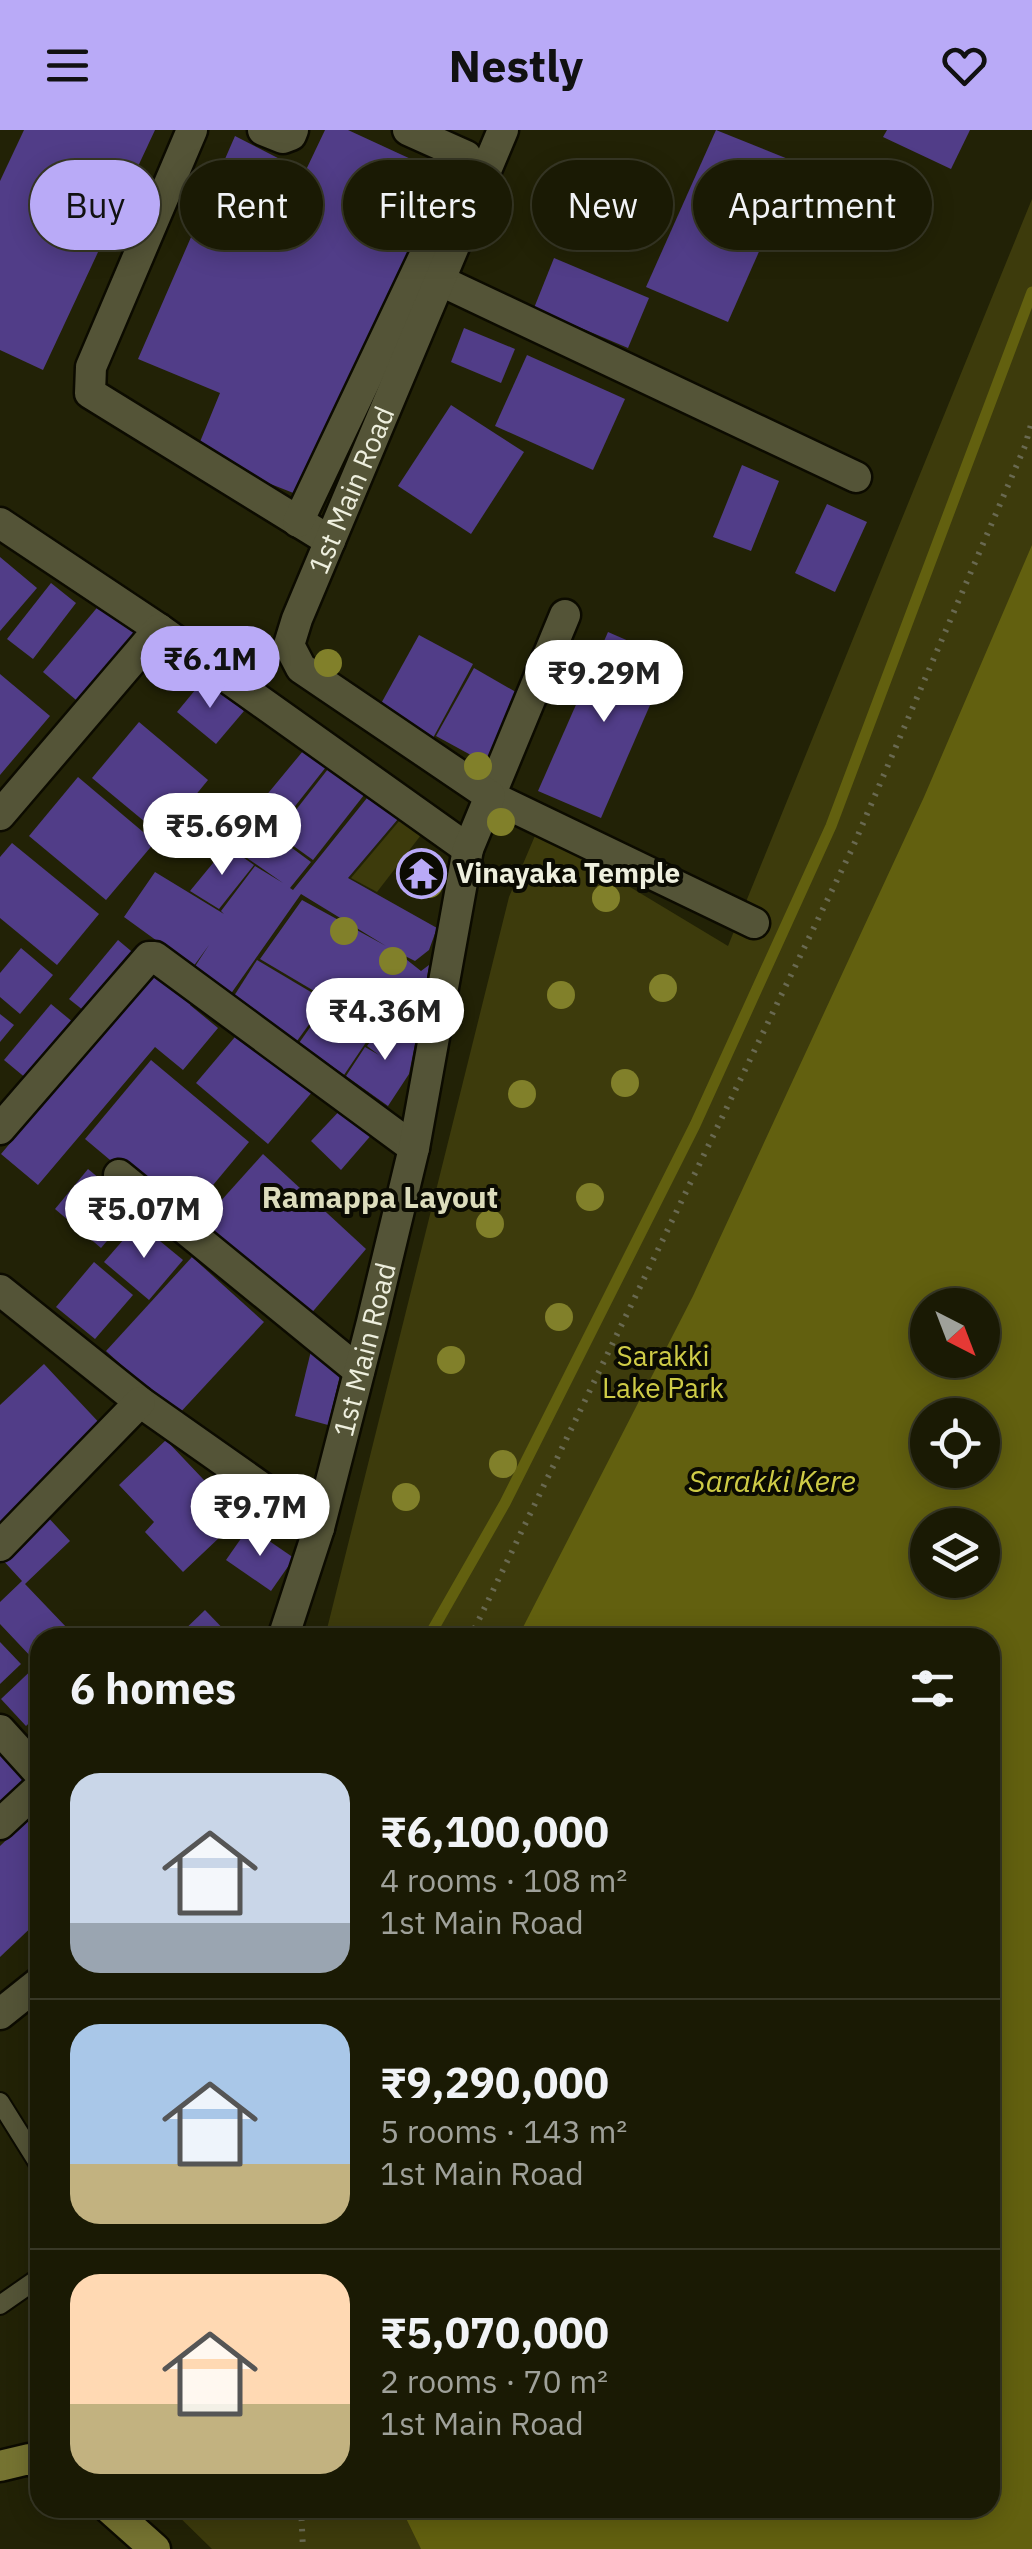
<!DOCTYPE html>
<html lang="en">
<head>
<meta charset="utf-8">
<style>
  :root { --surface:#1a1a04; --page:#272713; --text:#f1f3f6; --muted:#9fa19a; --line:#383826; --accent:#b9aaf7 }
  body { margin:0; font-family:"IBM Plex Sans",sans-serif; background:var(--page); color:var(--text); height:100vh; display:flex; flex-direction:column; font-size:38px; white-space:nowrap }
  * { box-sizing:border-box; margin:0 }
  p { font-size:32px; color:var(--muted) }
  .icon { flex:none; width:55px; height:55px; fill:none; stroke:currentColor; stroke-width:2; stroke-linecap:round; stroke-linejoin:round }
  .map { position:relative; flex:1; overflow:hidden }
  .sheet { position:absolute; left:30px; top:1498px; width:970px; height:890px; display:flex; flex-direction:column; background:var(--surface); border-radius:30px; box-shadow:0 5px 25px #0003,0 0 0 2px var(--line) }
  .sheet>* { flex:none }
  .guide { position:absolute; left:30px; top:30px; width:972px; height:90px; display:flex; gap:20px }
  .needle { width:65px; rotate:138deg }
  .tools { position:absolute; left:910px; top:1158px; display:grid; gap:20px }
  .tools a { display:grid; place-items:center; width:90px; height:90px; border-radius:50%; background:var(--surface); box-shadow:0 5px 25px #0003,0 0 0 2px var(--line); font-size:50px }
  .price { position:absolute; translate:-50% -85px; padding:0 22px; border-radius:35px; background:#fff; color:#222; font-size:32px; line-height:65px; filter:drop-shadow(0 2px 5px #0008) }
  .price::after { content:''; position:absolute; left:50%; top:60px; width:30px; height:22px; margin-left:-15px; background:inherit; clip-path:polygon(0 0,100% 0,50% 100%) }
  .price.selected { background:var(--accent); color:#111 }
  ul { padding:0; list-style:none }
  li { display:flex; align-items:center; gap:30px; height:250px; padding:0 40px }
  li+li { border-top:2px solid var(--line) }
  li span { display:grid; place-items:center; flex:none; width:280px; height:200px; border-radius:30px; color:#555 }
  li>.icon { margin-inline-start:auto }
  span .icon { width:120px; height:120px; fill:#fffc; stroke-width:1 }
  li b { font-size:42px }
  h2 { display:flex; justify-content:space-between; align-items:center; height:120px; padding:0 40px; font-size:42px }
  .chip { padding:0 35px; border-radius:45px; background:var(--surface); box-shadow:0 5px 25px #0003,0 0 0 2px var(--line); font-size:35px; line-height:90px }
  .chip.selected { background:var(--accent); color:#111 }
  header { display:flex; justify-content:space-between; align-items:center; height:130px; padding:0 40px; background:var(--accent); color:#111; font-size:45px; font-weight:700 }
  .map>svg:first-child { display:block }
  .green { fill:#3d3b0c; fill-rule:evenodd }
  .water { fill:#62600f; fill-rule:evenodd }
  .lines { fill:none; stroke-linecap:round; stroke-linejoin:round }
  .stream { stroke:#62600f; stroke-width:11 }
  .building { fill:#513d88 }
  .lane-casing { stroke:#0c0b00; stroke-width:22 }
  .street-casing { stroke:#0c0b00; stroke-width:35 }
  .secondary-casing { stroke:#0c0b00; stroke-width:35 }
  .path { stroke:#696951; stroke-width:6; stroke-dasharray:2.5 8; stroke-linecap:butt }
  .lane { stroke:#545437; stroke-width:18 }
  .street { stroke:#545437; stroke-width:30 }
  .secondary { stroke:#757331; stroke-width:30 }
  .tree { fill:#81802a }
  .labels { text-anchor:middle; stroke-width:8; stroke-linejoin:round; paint-order:stroke }
  .street-label { font-size:28px; fill:#eeefde; stroke:#0b0b02 }
  .poi-label { font-size:28px; font-weight:bold; fill:#eeefde; stroke:#0b0b02; text-anchor:start }
  .park-label { font-size:28px; fill:#cfcc47; stroke:#0b0b02 }
  .neighbourhood-label { font-size:30px; font-weight:bold; fill:#dcdcbc; stroke:#0b0b02 }
  .water-label { font-size:30px; font-style:italic; fill:#cecb46; stroke:#0b0b02 }
</style>
</head>
<body>
<header><svg class="icon" aria-label="menu" viewBox="0 0 24 24"><path d="M4 6h16M4 12h16M4 18h16"/></svg>Nestly<svg class="icon" aria-label="heart" viewBox="0 0 24 24"><path d="M12 20l-8-8c-3-5 5-10 8-4 3-6 11-1 8 4z"/></svg></header>
<div class="map">
<svg width="1032" height="2419" viewBox="0 0 1032 2419">
  <rect width="100%" height="100%" fill="#222206"/>
  <g class="green">
    <path d="M1032,69V2419H212L170,2378H990V1508L325,1507L509,767L537,701L728,816ZM928,1175H982V1230H928ZM928,1285H982V1340H928ZM928,1395H982V1450H928Z"/>
    <path d="M400,690L421,705L377,762L351,748Z"/>
  </g>
  <path class="water" d="M1032,415V2419H421L401,2378H990V1508L518,1507L693,1166L924,667ZM928,1175H982V1230H928ZM928,1285H982V1340H928ZM928,1395H982V1450H928Z"/>
  <g class="lines">
    <path class="stream" d="M428,1508L505,1373L695,995L831,696L1032,162"/>
  </g>
  <g class="building">
    <path d="M24,0H155L43,240L0,220V51Z"/>
    <path d="M325,0H348L452,48L301,366L195,324L220,263L138,229L235,6L305,42Z"/>
    <path d="M716,0L798,33L728,192L646,157Z"/>
    <path d="M887,0H970L951,39L883,7Z"/>
    <path d="M554,128L649,168L628,218L534,178Z"/>
    <path d="M464,198L515,219L501,253L451,232Z"/>
    <path d="M527,225L625,269L593,340L495,296Z"/>
    <path d="M451,275L524,322L471,404L398,356Z"/>
    <path d="M742,335L779,351L751,421L713,407Z"/>
    <path d="M827,374L867,392L835,462L795,443Z"/>
    <path d="M0,427L37,458L0,501Z"/>
    <path d="M51,453L76,473L33,529L7,509Z"/>
    <path d="M101,473L139,506L82,575L43,542Z"/>
    <path d="M608,502L670,529L601,688L538,661Z"/>
    <path d="M419,505L473,534L433,608L378,579Z"/>
    <path d="M474,538L528,569L491,636L436,606Z"/>
    <path d="M0,544L50,586L0,645Z"/>
    <path d="M205,548L244,581L216,614L177,582Z"/>
    <path d="M139,592L208,650L162,706L92,648Z"/>
    <path d="M303,621L326,637L273,704L311,732L290,758L293,760L367,668L398,689L348,748L437,798L429,820L415,831L397,822L421,841L429,835L419,896L375,897L260,829L302,770L386,816L301,764L230,865L194,838L209,815L193,837L124,787L155,742L224,784L221,781L255,736L283,753L227,714L249,686L262,696L250,685Z"/>
    <path d="M328,639L364,665L313,730L277,704Z"/>
    <path d="M78,647L155,712L106,770L29,706Z"/>
    <path d="M12,713L99,784L57,835L0,788V727Z"/>
    <path d="M227,716L254,735L219,779L190,761Z"/>
    <path d="M118,810L137,826L88,884L69,869Z"/>
    <path d="M21,818L53,845L20,884L0,867V843Z"/>
    <path d="M257,830L326,871L297,911L234,866Z"/>
    <path d="M158,837L195,868L190,875L218,898L183,940L155,917L38,1055L1,1024Z"/>
    <path d="M328,872L375,899L344,945L299,913Z"/>
    <path d="M51,874L80,898L33,954L4,930Z"/>
    <path d="M0,884L14,895L0,912Z"/>
    <path d="M380,899H418L409,944L388,976L346,946L365,917L379,925L367,916Z"/>
    <path d="M240,901L313,961L268,1014L196,953Z"/>
    <path d="M151,930L249,1012L183,1091L85,1009Z"/>
    <path d="M345,975L373,1003L341,1040L311,1011Z"/>
    <path d="M263,1024L366,1119L309,1186L201,1093Z"/>
    <path d="M88,1039L135,1078L101,1118L55,1079Z"/>
    <path d="M138,1093L183,1130L149,1170L104,1132Z"/>
    <path d="M192,1127L264,1192L177,1286L106,1221Z"/>
    <path d="M94,1132L133,1165L95,1209L56,1177Z"/>
    <path d="M311,1221L344,1229L328,1295L295,1286Z"/>
    <path d="M44,1234L105,1299L0,1399V1275Z"/>
    <path d="M166,1310L240,1388L183,1442L145,1402L154,1392L119,1355Z"/>
    <path d="M45,1384L70,1411L25,1454L68,1499L58,1508H40V1525L34,1530L0,1494V1472L22,1451L0,1427Z"/>
    <path d="M249,1397L294,1428L271,1461L226,1430Z"/>
    <path d="M205,1480L232,1508H176Z"/>
    <path d="M0,1512L21,1534L0,1554Z"/>
    <path d="M40,1532V1583L26,1596L1,1569Z"/>
    <path d="M0,1611L34,1647L0,1679Z"/>
    <path d="M40,1678V1789L0,1827V1716Z"/>
  </g>
  <g class="lines">
    <defs>
      <g id="lane">
        <path d="M0,1972L40,2036"/>
        <path d="M0,2175L40,2147"/>
      </g>
      <g id="street">
        <path d="M192,0L91,237L90,263L330,411"/>
        <path d="M263,0L283,8L291,5L293,0"/>
        <path d="M441,151L856,347"/>
        <path d="M298,392L469,32L466,26L408,0"/>
        <path d="M0,393L159,499L468,719"/>
        <path d="M565,485L490,666L754,793"/>
        <path d="M0,685L159,499"/>
        <path d="M0,999L149,827H155L414,1018"/>
        <path d="M119,1045L359,1241"/>
        <path d="M0,1160L140,1272L319,1398"/>
        <path d="M0,1416L140,1272"/>
        <path id="s1" d="M283,1508L319,1398L372,1192L414,1018L468,719L490,666L301,538L289,515L297,489L503,0"/>
        <path d="M0,1600L40,1644"/>
        <path d="M0,1694L40,1657"/>
        <path d="M0,1884L40,1852"/>
      </g>
      <g id="secondary">
        <path d="M0,2336L29,2329L40,2334"/>
        <path d="M109,2378L155,2419"/>
      </g>
    </defs>
    <use href="#lane" class="lane-casing"/>
    <use href="#street" class="street-casing"/>
    <use href="#secondary" class="secondary-casing"/>
    <g class="path">
      <path d="M470,1508L852,719L1025,316L1032,291"/>
      <path d="M301,2378L303,2419"/>
    </g>
    <use href="#lane" class="lane"/>
    <use href="#street" class="street"/>
    <use href="#secondary" class="secondary"/>
  </g>
  <g class="tree">
    <circle cx="328" cy="533" r="14"/>
    <circle cx="478" cy="636" r="14"/>
    <circle cx="501" cy="692" r="14"/>
    <circle cx="429" cy="754" r="14"/>
    <circle cx="606" cy="768" r="14"/>
    <circle cx="344" cy="801" r="14"/>
    <circle cx="393" cy="831" r="14"/>
    <circle cx="663" cy="858" r="14"/>
    <circle cx="561" cy="865" r="14"/>
    <circle cx="625" cy="953" r="14"/>
    <circle cx="522" cy="964" r="14"/>
    <circle cx="590" cy="1067" r="14"/>
    <circle cx="490" cy="1094" r="14"/>
    <circle cx="559" cy="1187" r="14"/>
    <circle cx="451" cy="1230" r="14"/>
    <circle cx="503" cy="1334" r="14"/>
    <circle cx="406" cy="1367" r="14"/>
  </g>
  <defs>
    <symbol id="temple-ring" viewBox="-11 -11 22 22"><circle r="9.5" fill="#0b0b02" stroke="#b9aaf7" stroke-width="1.5"/><path d="M0-6L5-2H3V0L6.5 2.5H4V6H1.5V3h-3V6H-4V2.5H-6.5L-3 0V-2H-5Z" fill="#b9aaf7"/></symbol>
  </defs>
  <g fill-rule="evenodd">
    <use href="#temple-ring" x="394" y="716" width="55" height="55"/>
  </g>
  <g class="labels">
    <g class="street-label">
      <text dy="10" stroke="none"><textPath href="#s1" startOffset="1290">1st Main Road</textPath></text>
      <text dy="10" stroke="none"><textPath href="#s1" startOffset="300">1st Main Road</textPath></text>
    </g>
    <g class="poi-label">
      <text x="456" y="753">Vinayaka Temple</text>
    </g>
    <g class="park-label">
      <text x="663" y="1236">Sarakki<tspan x="663" dy="32">Lake Park</tspan></text>
    </g>
    <g class="neighbourhood-label">
      <text x="380" y="1078">Ramappa Layout</text>
    </g>
    <g class="water-label">
      <text x="772" y="1362">Sarakki Kere</text>
    </g>
  </g>
</svg>
<div class="tools">
<a><svg class="needle" viewBox="-14 -14 28 28"><path d="M0-13l5 13h-10z" fill="#e53935"/><path d="M0 13l5-13h-10z" fill="#9fa19a"/></svg></a>
<a><svg class="icon" aria-label="locate" viewBox="0 0 24 24"><circle cx="12" cy="12" r="6"/><path d="M12 2v4M12 18v4M2 12h4M18 12h4"/></svg></a>
<a><svg class="icon" aria-label="layers" viewBox="0 0 24 24"><path d="M12 4l9 5-9 5-9-5zM3 14l9 5 9-5"/></svg></a>
</div>
<b class="price selected" style="left:210px;top:581px">₹6.1M</b>
<b class="price" style="left:604px;top:595px">₹9.29M</b>
<b class="price" style="left:222px;top:748px">₹5.69M</b>
<b class="price" style="left:385px;top:933px">₹4.36M</b>
<b class="price" style="left:144px;top:1131px">₹5.07M</b>
<b class="price" style="left:260px;top:1429px">₹9.7M</b>
<div class="guide">
<a class="chip selected">Buy</a>
<a class="chip">Rent</a>
<a class="chip">Filters</a>
<a class="chip">New</a>
<a class="chip">Apartment</a>
</div>
<section class="sheet">
<h2>6 homes<svg class="icon" aria-label="filters" viewBox="0 0 24 24"><path d="M4 7h16M4 17h16"/><circle cx="9" cy="7" r="2"/><circle cx="15" cy="17" r="2"/></svg></h2>
<ul>
<li><span style="background:linear-gradient(#c9d6e8 75%,#9aa5b1 0)"><svg class="icon" aria-label="home" viewBox="0 0 24 24"><path d="M3 11l9-7 9 7M6 9v11h12V9"/></svg></span><div><b>₹6,100,000</b><p>4 rooms · 108 m²</p><p>1st Main Road</p></div></li>
<li><span style="background:linear-gradient(#a9c7e8 70%,#c2b280 0)"><svg class="icon" aria-label="home" viewBox="0 0 24 24"><path d="M3 11l9-7 9 7M6 9v11h12V9"/></svg></span><div><b>₹9,290,000</b><p>5 rooms · 143 m²</p><p>1st Main Road</p></div></li>
<li><span style="background:linear-gradient(#ffd9b3 65%,#c2b280 0)"><svg class="icon" aria-label="home" viewBox="0 0 24 24"><path d="M3 11l9-7 9 7M6 9v11h12V9"/></svg></span><div><b>₹5,070,000</b><p>2 rooms · 70 m²</p><p>1st Main Road</p></div></li>
</ul>
</section>
</div>
</body>
</html>
